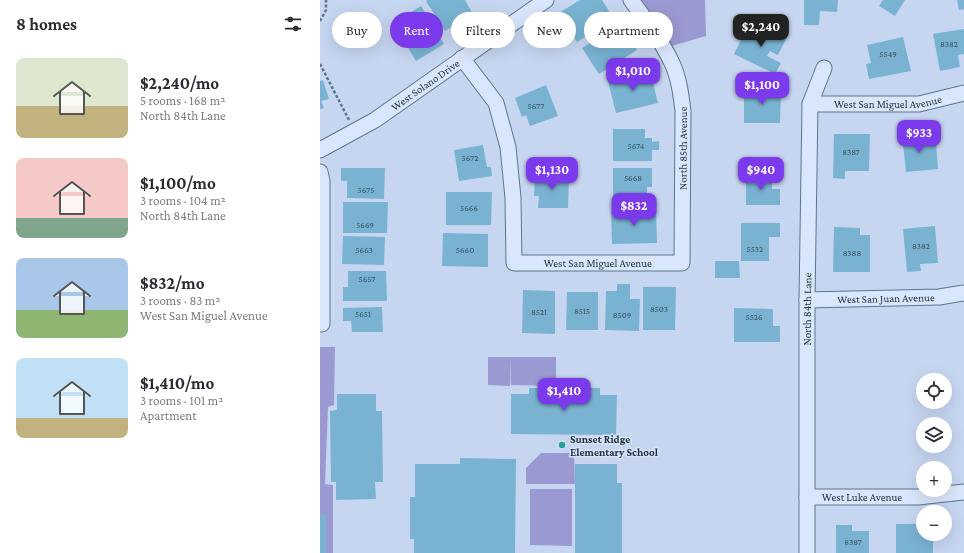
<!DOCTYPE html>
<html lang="en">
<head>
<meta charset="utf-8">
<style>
  :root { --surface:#fff; --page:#f2f2f3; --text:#2b2b33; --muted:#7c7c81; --accent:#7c3aed }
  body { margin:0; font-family:"Crimson Pro",serif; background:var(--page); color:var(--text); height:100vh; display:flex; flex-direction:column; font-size:15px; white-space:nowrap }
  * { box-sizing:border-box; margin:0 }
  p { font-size:13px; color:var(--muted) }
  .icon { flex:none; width:22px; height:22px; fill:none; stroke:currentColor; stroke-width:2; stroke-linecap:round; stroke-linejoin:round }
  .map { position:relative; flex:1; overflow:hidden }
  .panel { display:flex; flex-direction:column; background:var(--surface); width:320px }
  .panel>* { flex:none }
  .banner { position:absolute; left:12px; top:12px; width:380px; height:36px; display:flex; gap:8px }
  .buttons { position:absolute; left:596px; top:373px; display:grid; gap:8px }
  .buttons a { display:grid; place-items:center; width:36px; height:36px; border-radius:50%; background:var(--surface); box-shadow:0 4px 16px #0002; font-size:20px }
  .price { position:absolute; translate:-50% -34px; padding:0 9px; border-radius:8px; background:var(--accent); color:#fff; font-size:13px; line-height:26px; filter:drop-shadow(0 1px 2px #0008) }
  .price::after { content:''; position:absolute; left:50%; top:24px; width:12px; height:9px; margin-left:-6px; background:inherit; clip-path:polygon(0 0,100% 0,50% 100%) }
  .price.current { background:#222; color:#fff }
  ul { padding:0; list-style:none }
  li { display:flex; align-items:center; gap:12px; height:100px; padding:0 16px }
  li span { display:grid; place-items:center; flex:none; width:112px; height:80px; border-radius:8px; color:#555 }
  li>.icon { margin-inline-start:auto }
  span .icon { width:48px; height:48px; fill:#fffc; stroke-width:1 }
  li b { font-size:17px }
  h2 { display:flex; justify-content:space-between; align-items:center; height:48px; padding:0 16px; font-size:17px }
  .tag { padding:0 14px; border-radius:18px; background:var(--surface); box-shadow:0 4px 16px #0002; font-size:14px; line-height:36px }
  .tag.current { background:var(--accent); color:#fff }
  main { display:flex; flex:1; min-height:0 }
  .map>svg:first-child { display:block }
  .green { fill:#9b99d1 }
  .building { fill:#7ab3d2 }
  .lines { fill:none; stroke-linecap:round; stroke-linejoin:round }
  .minor-casing { stroke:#5a768f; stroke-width:17 }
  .path { stroke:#5a768f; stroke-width:2.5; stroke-dasharray:3 2; stroke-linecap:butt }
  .minor { stroke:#dae6fb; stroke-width:15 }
  .poi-dot { fill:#26a299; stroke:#d6e2f8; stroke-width:1.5 }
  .labels { text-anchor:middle; stroke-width:3; stroke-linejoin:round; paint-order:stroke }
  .number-label { font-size:9px; fill:#365263 }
  .street-label { font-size:11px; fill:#1f313e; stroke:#d6e2f8 }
  .poi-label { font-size:11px; font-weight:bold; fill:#1f313e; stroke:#d6e2f8; text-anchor:start }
</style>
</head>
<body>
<main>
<section class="panel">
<h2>8 homes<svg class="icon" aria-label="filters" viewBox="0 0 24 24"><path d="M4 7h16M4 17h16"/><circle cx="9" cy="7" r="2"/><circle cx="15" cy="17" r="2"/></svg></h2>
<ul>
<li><span style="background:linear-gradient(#dfe7d0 60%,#c2b280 0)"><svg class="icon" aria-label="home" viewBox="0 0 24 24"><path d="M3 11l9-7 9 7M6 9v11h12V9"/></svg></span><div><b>$2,240/mo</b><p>5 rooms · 168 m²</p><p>North 84th Lane</p></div></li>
<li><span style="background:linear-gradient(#f6c9c9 75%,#7fa58c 0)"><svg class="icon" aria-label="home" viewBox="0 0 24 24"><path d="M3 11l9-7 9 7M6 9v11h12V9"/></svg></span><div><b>$1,100/mo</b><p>3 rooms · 104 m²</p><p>North 84th Lane</p></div></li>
<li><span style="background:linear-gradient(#a9c7e8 65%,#8fb573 0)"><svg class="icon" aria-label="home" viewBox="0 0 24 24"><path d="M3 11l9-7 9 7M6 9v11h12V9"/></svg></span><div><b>$832/mo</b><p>3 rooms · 83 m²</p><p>West San Miguel Avenue</p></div></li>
<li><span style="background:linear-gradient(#bfe0f5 75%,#c2b280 0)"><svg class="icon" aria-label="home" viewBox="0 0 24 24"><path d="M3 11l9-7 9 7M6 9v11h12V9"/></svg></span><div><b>$1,410/mo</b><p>3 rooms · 101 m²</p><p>Apartment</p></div></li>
</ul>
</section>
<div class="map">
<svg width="644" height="553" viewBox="0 0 644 553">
  <rect width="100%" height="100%" fill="#c6d6f1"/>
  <g class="green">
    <path d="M320,0H385L386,36L352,46Z"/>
    <path d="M0,347H15L14,405L8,407L5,484L13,485V553H0Z"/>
    <path d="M168,357H191L190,386L168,385Z"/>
    <path d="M191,357H236V386L191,385Z"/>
    <path d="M221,453H254L255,484H206V468Z"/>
    <path d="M210,489H252V546L210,545Z"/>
  </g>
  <g class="building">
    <path d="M107,0H145L154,16L146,21L150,28L139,35L133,26L125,31L106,1Z"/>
    <path d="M260,0H282L294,19L257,42L239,13Z"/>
    <path d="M484,0H518L517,12L500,11L499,25H484Z"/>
    <path d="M563,0H585L575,16L559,6Z"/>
    <path d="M637,0H644V9L639,10Z"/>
    <path d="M101,6L124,44L96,61L73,23Z"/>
    <path d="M300,24L317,50L279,74L262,48Z"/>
    <path d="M429,24L452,36L455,31L467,37L458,55L450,51L447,56L461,63L455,74L414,54Z"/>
    <path d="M644,29V54L638,55L640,67L620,71L613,34Z"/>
    <path d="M583,37L591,71L549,79L546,64L551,63L547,45Z"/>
    <path d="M330,71L338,103L296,113L288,81Z"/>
    <path d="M3,80L9,99L1,101L4,108L0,109V81Z"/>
    <path d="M226,85L238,116L210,126L206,115L202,117L195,98Z"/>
    <path d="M424,90H461L460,123H424Z"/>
    <path d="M293,129H325V138H332V142L339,141V150H332V161H293Z"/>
    <path d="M597,132L598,144L616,142L618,169L586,172L582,134Z"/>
    <path d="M514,134H550L549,171H525V179L513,178Z"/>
    <path d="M163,145L167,167H171L172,176L139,181L134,150Z"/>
    <path d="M21,168H65L64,199L27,198V181H21Z"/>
    <path d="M293,168H332V187H327V199H293Z"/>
    <path d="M426,174H452V189H460V205H426Z"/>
    <path d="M215,175H249L248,208H218L219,196H214Z"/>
    <path d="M126,192H172L171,225H126Z"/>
    <path d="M23,202H68L67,233H23Z"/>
    <path d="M336,209L337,243L292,244L291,211Z"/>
    <path d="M421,223H460V237H449V261H421Z"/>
    <path d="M615,226L618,263L600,264L601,271L587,272L583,229Z"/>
    <path d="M514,227L540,228V235H550V272H513Z"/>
    <path d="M123,233L168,234V267L122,266Z"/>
    <path d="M23,236L65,237L64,265L22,264Z"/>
    <path d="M395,261H419L420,278H395Z"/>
    <path d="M28,271H66L67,301H23V287H28Z"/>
    <path d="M297,284H310V299H320L319,331L285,330L286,291H297Z"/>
    <path d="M323,287H356L355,330H323Z"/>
    <path d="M203,290L235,291V334L202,333Z"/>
    <path d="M247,292H278V330H246Z"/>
    <path d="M62,307L63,332H32L31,321H23V308Z"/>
    <path d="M414,308L453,309V326H460V342H414Z"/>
    <path d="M209,388H280V395H297L296,435L191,434V394H209Z"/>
    <path d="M17,394H56V411H62L63,482H55L56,499L16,500V482H11L10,411L17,410Z"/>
    <path d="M140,458L196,459L195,553H94V539H90V497H95V464H140Z"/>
    <path d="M255,464H297V483H302V553H255Z"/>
    <rect x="0" y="515" width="6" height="38"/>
    <path d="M576,524H603V534H613V553H576Z"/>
    <path d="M516,525H532V531H549V553H516Z"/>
  </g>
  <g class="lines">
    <defs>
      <g id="minor">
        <path id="s1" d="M142,58L176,103L188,147L193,198L194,263H362L363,111C361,95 359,78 352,63C341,40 326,20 311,0"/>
        <path id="s2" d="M490,104H599L644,93"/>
        <path id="s3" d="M0,150L55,120L226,0"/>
        <path d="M0,172L2,181V324H0"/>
        <path id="s4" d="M487,300L619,297L644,293"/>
        <path id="s5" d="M487,497H598L644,492"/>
        <path id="s6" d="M487,553V300L490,104L504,68"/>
      </g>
    </defs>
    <use href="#minor" class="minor-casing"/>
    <g class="path">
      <path d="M0,21L6,10V0"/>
      <path d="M0,64L29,120"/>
    </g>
    <use href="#minor" class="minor"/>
  </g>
  <circle class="poi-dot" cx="242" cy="445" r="4"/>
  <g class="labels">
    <g class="number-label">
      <text x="629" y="47">8382</text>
      <text x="568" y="57">5549</text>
      <text x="216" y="109">5677</text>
      <text x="316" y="149">5674</text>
      <text x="531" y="155">8387</text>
      <text x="150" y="161">5672</text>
      <text x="313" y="181">5668</text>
      <text x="46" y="193">5675</text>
      <text x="149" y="211">5666</text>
      <text x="45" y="228">5669</text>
      <text x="601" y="249">8382</text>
      <text x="435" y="252">5532</text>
      <text x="44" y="253">5663</text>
      <text x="145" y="253">5660</text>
      <text x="532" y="256">8388</text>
      <text x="47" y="282">5657</text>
      <text x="339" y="312">8503</text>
      <text x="262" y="314">8515</text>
      <text x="219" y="315">8521</text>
      <text x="43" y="317">5651</text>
      <text x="302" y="318">8509</text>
      <text x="434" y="320">5526</text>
      <text x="533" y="545">8387</text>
    </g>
    <g class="street-label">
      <text dy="4" stroke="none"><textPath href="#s3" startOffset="124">West Solano Drive</textPath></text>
      <text dy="4" stroke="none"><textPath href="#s2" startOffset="78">West San Miguel Avenue</textPath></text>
      <text dy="4" stroke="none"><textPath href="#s1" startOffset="501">North 85th Avenue</textPath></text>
      <text dy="4" stroke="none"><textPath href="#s1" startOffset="302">West San Miguel Avenue</textPath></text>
      <text dy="4" stroke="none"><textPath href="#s4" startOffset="79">West San Juan Avenue</textPath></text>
      <text dy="4" stroke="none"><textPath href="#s6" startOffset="244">North 84th Lane</textPath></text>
      <text dy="4" stroke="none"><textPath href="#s5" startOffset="55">West Luke Avenue</textPath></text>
    </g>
    <g class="poi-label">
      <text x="250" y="443">Sunset Ridge<tspan x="250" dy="13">Elementary School</tspan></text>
    </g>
  </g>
</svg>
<div class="buttons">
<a><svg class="icon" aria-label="locate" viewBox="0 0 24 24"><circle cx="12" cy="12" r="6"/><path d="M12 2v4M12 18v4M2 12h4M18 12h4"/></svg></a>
<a><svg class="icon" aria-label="layers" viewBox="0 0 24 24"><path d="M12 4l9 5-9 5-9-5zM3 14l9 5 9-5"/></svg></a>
<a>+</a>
<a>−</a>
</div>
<b class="price current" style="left:441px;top:48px">$2,240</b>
<b class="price" style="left:313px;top:92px">$1,010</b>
<b class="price" style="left:442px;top:106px">$1,100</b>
<b class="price" style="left:599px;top:154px">$933</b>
<b class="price" style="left:232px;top:191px">$1,130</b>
<b class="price" style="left:441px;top:191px">$940</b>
<b class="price" style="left:314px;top:227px">$832</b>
<b class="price" style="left:244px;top:412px">$1,410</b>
<div class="banner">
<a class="tag">Buy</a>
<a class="tag current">Rent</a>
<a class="tag">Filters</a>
<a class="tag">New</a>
<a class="tag">Apartment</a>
</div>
</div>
</main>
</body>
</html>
